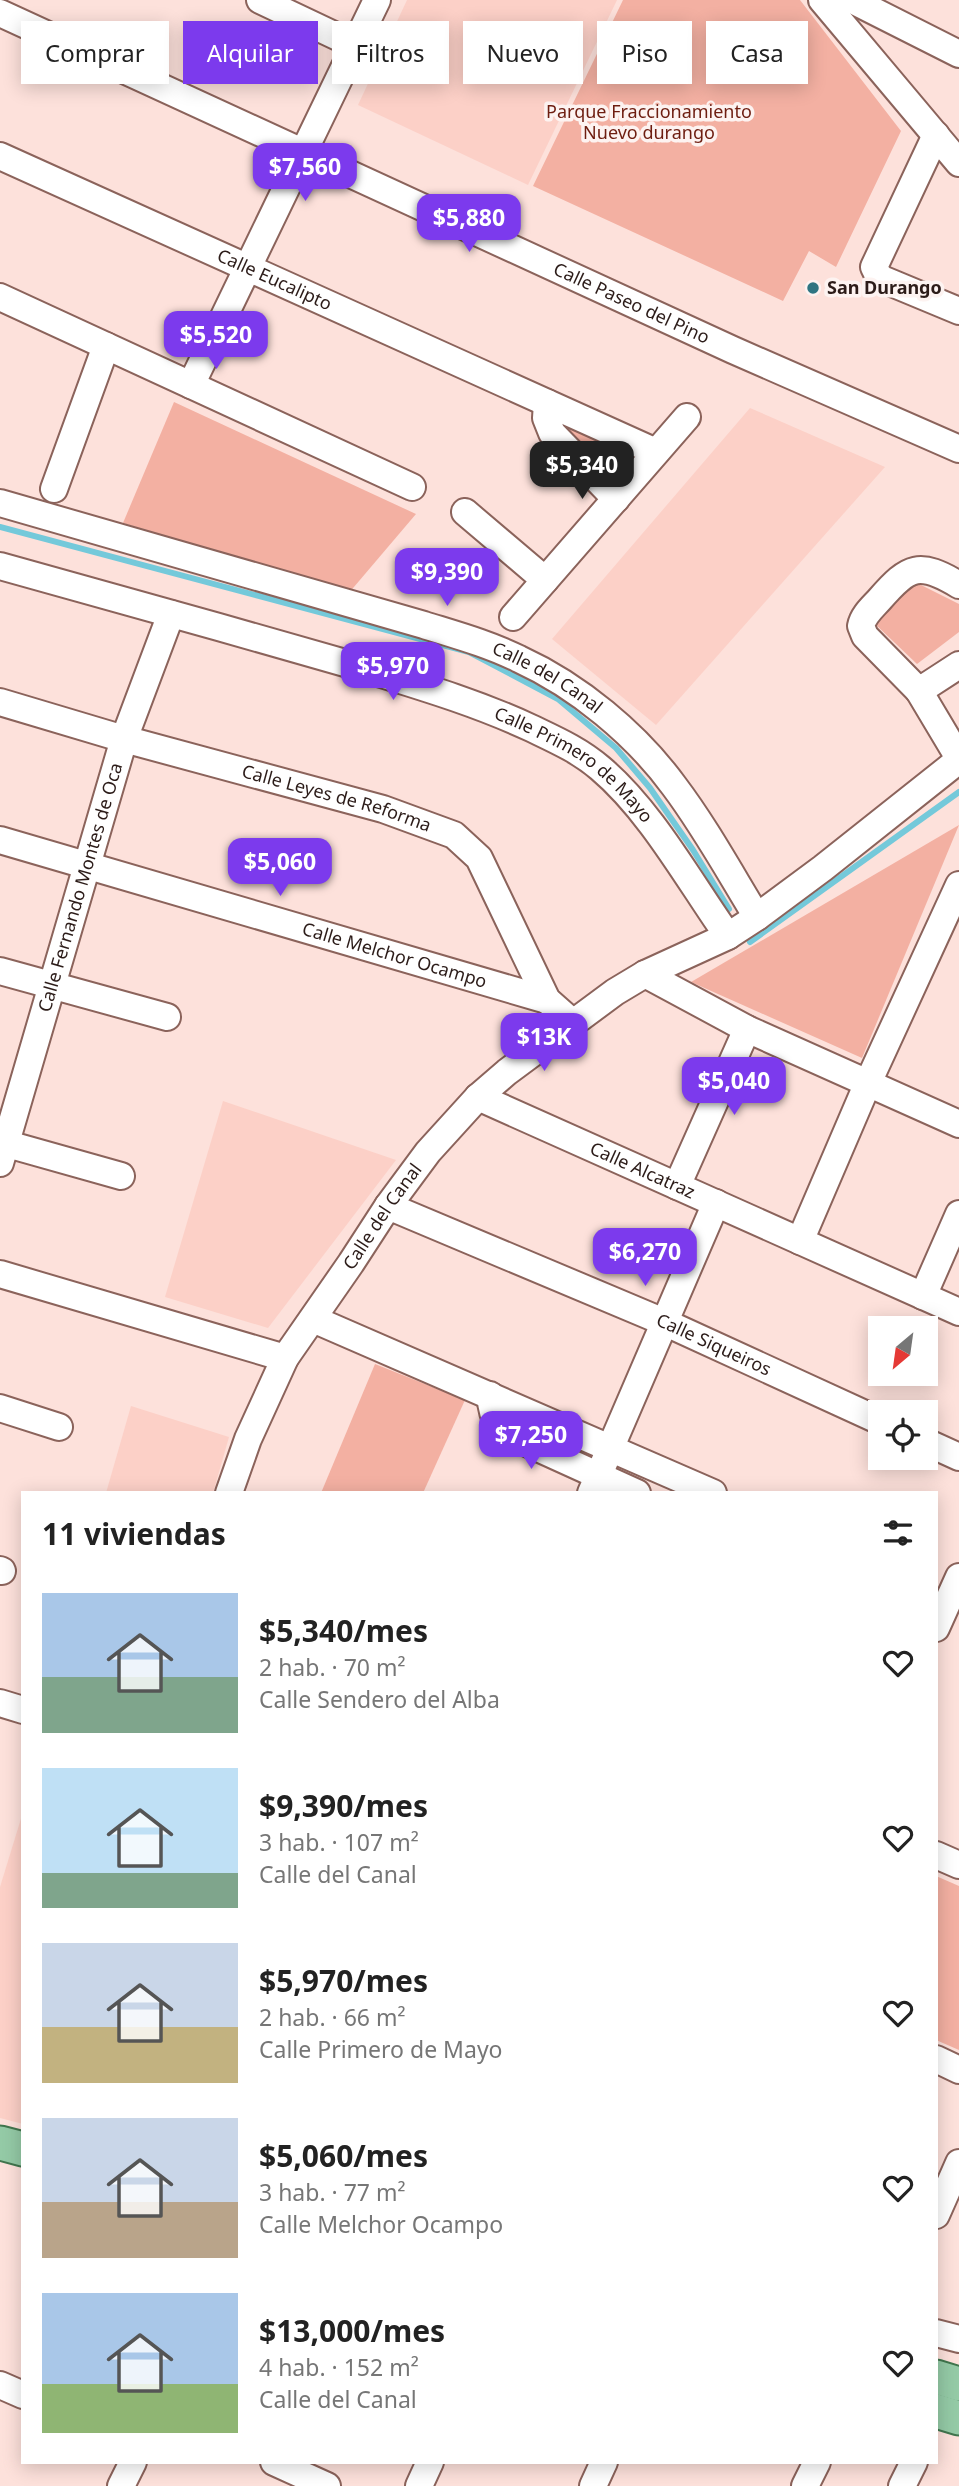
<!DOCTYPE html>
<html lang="es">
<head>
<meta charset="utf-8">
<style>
  :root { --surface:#fff; --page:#f6f6f6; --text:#222; --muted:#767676; --accent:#7c3aed }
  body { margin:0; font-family:"Noto Sans",sans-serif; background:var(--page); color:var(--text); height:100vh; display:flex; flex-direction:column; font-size:26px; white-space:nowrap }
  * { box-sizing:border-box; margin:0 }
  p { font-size:23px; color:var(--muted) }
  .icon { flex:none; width:38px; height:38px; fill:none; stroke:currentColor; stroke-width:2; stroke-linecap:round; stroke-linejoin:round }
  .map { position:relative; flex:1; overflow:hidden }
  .side { position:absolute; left:21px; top:1491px; width:917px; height:973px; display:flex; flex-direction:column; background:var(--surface); border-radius:0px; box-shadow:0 4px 18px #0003 }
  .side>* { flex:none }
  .guide { position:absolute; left:21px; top:21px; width:917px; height:63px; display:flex; gap:14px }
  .needle { width:46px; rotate:209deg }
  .tools { position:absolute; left:868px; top:1316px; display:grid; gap:14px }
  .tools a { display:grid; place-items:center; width:70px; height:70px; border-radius:0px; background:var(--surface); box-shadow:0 4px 18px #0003; font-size:35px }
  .price { position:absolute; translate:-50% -60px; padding:0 16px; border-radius:14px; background:var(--accent); color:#fff; font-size:23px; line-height:46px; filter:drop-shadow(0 2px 4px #0008) }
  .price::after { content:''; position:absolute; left:50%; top:42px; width:21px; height:16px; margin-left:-10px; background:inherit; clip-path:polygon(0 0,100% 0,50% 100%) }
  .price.current { background:#222; color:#fff }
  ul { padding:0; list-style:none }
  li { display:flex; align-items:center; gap:21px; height:175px; padding:0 21px }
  li span { display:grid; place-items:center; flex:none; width:196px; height:140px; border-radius:0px; color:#555 }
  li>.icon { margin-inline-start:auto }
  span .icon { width:84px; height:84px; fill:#fffc; stroke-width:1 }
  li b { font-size:30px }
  h2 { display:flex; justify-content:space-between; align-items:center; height:84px; padding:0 21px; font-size:30px }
  .tag { padding:0 24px; border-radius:0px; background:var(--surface); box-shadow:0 4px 18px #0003; font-size:24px; line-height:63px }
  .tag.current { background:var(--accent); color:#fff }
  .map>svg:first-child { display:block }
  .built { fill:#fcd0c7 }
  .green { fill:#f3b0a2 }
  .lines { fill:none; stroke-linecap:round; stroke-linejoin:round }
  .stream { stroke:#74c9da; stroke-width:6 }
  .minor-casing { stroke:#8b635b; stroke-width:30 }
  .major-casing { stroke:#41764e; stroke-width:37 }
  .minor { stroke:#fff; stroke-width:26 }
  .major { stroke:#94caa6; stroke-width:33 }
  .poi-dot { fill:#2f7582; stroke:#fdf3f1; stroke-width:2.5 }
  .labels { text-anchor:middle; stroke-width:7; stroke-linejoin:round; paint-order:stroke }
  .park-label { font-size:18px; fill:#6e1d10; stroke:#fdf3f1 }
  .street-label { font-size:18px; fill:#2c1c19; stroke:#fdf3f1 }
  .poi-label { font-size:18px; font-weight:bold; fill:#2c1c19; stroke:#fdf3f1; text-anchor:start }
</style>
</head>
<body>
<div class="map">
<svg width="959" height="2486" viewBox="0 0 959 2486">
  <rect width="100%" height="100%" fill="#fde1db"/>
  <g class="built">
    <path d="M407,0H617L528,185L358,105Z"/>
    <path d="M750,408L885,467L656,725L552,639Z"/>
    <path d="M223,1101L396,1160L268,1328L165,1297Z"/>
    <path d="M131,1406L229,1437L213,1493H106Z"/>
    <path d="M23,1812V2124L0,2118V1887Z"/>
  </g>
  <g class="green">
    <path d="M623,0H800L901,131L836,267L809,251L783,301L533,186Z"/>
    <path d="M174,402L416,514L348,594L123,523Z"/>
    <path d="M557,417L620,444L600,468L556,426Z"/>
    <path d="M909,579L959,604V632L917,664L873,622Z"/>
    <path d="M959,825L862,1058L691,982Z"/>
    <path d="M375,1364L465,1400L423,1493H321Z"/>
    <path d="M936,1876L959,1886V2050L936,2040Z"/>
  </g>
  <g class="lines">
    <g class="stream">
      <path d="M0,527L469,652L558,699L616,748L650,788L693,850L729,909"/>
      <path d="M750,942L959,792"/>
    </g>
    <defs>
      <g id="minor">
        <path d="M260,0L355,45"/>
        <path d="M822,0L959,163"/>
        <path d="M852,0L959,54"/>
        <path id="s1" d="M0,13L733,350L959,449"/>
        <path d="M936,135L874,267L878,275L882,279L959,311"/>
        <path id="s2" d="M0,156L656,452"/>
        <path d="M0,297L412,487"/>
        <path d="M191,385L377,0"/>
        <path d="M547,403L546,418L552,433L616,499"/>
        <path d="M54,489L106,346"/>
        <path id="s3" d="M0,503L424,625C456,635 489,644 519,659C578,686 636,734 674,786C705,827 730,873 757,917"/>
        <path d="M465,512L545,580"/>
        <path id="s4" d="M0,566C117,599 235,631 352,665C413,684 473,701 531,728C556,740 579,750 600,768C651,811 689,881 728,936"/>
        <path d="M959,585C919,561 909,566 880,599C873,607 863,615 861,626L865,636L919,691L959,665"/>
        <path d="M513,617L687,417"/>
        <path d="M919,691L959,758"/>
        <path id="s5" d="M0,702L124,739L383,809L454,835L479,858L547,1000L573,1023"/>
        <path id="s6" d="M0,840L547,1000"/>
        <path d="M0,971L167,1017"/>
        <path d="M645,974L747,1029L959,1124"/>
        <path id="s7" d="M478,1097L959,1312"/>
        <path d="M0,1142L121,1176"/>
        <path id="s8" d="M0,1163L124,739L171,614"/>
        <path d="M677,1186L747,1029"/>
        <path id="s9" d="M388,1206L664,1322L880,1421"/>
        <path d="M800,1241L867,1085L959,885"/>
        <path d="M0,1274L285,1358"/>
        <path d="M923,1296L959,1214"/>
        <path d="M313,1319L713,1493"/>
        <path d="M490,1395C493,1421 496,1426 518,1439L637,1493"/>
        <path d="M0,1408L59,1427"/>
        <path d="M926,1442L959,1457"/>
        <path id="s10" d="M229,1493L248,1439L285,1358L351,1263L388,1206L428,1152L478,1097L507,1072L615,992L645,974L728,936L757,917L823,868L959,760"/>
        <path d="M591,1493L716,1203"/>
        <path d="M0,1570L2,1571"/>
        <path d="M936,1628L959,1577"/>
        <path d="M0,1703L23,1710"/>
        <path d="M936,1855L959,1865"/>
        <path d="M936,2059L959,2070"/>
        <path d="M936,2215L959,2163"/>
        <path d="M936,2333L959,2339"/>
        <path d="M0,2385L23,2395"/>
        <path d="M274,2462L327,2486"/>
        <path d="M121,2486L133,2462"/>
        <path d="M419,2486L430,2462"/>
        <path d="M593,2486L604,2462"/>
        <path d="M805,2486L817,2462"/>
        <path d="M902,2486L914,2462"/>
      </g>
      <g id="major">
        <path d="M0,2143L23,2149"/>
        <path d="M936,2377L959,2384"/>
        <path d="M936,2411L959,2418"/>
      </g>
    </defs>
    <use href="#minor" class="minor-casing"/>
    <use href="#major" class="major-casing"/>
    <use href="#minor" class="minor"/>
    <use href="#major" class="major"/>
  </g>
  <circle class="poi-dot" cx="813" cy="288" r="7"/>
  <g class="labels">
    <g class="park-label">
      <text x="649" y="118">Parque Fraccionamiento<tspan x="649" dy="21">Nuevo durango</tspan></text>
    </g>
    <g class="street-label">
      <text dy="6" stroke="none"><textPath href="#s2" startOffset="301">Calle Eucalipto</textPath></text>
      <text dy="6" stroke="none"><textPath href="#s1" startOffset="695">Calle Paseo del Pino</textPath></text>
      <text dy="6" stroke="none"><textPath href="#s3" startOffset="576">Calle del Canal</textPath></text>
      <text dy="6" stroke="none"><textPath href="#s4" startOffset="612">Calle Primero de Mayo</textPath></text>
      <text dy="6" stroke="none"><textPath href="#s5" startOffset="350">Calle Leyes de Reforma</textPath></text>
      <text dy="6" stroke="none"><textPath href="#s8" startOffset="287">Calle Fernando Montes de Oca</textPath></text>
      <text dy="6" stroke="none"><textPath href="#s6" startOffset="411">Calle Melchor Ocampo</textPath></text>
      <text dy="6" stroke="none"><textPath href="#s7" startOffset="180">Calle Alcatraz</textPath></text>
      <text dy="6" stroke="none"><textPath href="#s10" startOffset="318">Calle del Canal</textPath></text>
      <text dy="6" stroke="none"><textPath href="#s9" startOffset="354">Calle Siqueiros</textPath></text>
    </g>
    <g class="poi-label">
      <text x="827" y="294">San Durango</text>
    </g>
  </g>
</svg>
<div class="tools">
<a><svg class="needle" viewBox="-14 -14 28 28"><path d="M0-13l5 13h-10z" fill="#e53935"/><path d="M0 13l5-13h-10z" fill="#767676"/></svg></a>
<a><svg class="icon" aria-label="locate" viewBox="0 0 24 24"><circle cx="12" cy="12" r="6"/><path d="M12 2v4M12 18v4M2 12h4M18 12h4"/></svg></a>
</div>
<b class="price" style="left:305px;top:203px">$7,560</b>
<b class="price" style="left:469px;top:254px">$5,880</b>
<b class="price" style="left:216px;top:371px">$5,520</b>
<b class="price current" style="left:582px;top:501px">$5,340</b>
<b class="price" style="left:447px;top:608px">$9,390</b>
<b class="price" style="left:393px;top:702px">$5,970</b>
<b class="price" style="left:280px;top:898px">$5,060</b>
<b class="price" style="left:544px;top:1073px">$13K</b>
<b class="price" style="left:734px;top:1117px">$5,040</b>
<b class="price" style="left:645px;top:1288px">$6,270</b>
<b class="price" style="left:531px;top:1471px">$7,250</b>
<div class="guide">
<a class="tag">Comprar</a>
<a class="tag current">Alquilar</a>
<a class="tag">Filtros</a>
<a class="tag">Nuevo</a>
<a class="tag">Piso</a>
<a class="tag">Casa</a>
</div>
<section class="side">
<h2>11 viviendas<svg class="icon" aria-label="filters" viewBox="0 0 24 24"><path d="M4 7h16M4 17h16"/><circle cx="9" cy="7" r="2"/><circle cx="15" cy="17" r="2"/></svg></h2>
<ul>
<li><span style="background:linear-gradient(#a9c7e8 60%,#7fa58c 0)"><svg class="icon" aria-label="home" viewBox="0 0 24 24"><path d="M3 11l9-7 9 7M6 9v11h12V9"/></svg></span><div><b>$5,340/mes</b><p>2 hab. · 70 m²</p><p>Calle Sendero del Alba</p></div><svg class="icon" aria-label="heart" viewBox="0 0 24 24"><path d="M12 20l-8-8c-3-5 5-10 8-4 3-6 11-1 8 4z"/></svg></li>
<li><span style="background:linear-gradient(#bfe0f5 75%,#7fa58c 0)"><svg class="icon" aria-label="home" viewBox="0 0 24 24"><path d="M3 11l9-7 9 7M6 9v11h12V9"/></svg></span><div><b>$9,390/mes</b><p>3 hab. · 107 m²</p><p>Calle del Canal</p></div><svg class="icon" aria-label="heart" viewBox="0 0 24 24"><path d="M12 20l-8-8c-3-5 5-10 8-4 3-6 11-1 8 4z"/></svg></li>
<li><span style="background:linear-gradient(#c9d6e8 60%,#c2b280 0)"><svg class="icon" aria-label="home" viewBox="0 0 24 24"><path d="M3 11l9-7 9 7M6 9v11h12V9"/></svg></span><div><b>$5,970/mes</b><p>2 hab. · 66 m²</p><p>Calle Primero de Mayo</p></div><svg class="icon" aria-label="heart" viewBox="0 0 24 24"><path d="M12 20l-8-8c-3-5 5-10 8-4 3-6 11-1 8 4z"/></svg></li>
<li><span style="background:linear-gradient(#c9d6e8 60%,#b9a48a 0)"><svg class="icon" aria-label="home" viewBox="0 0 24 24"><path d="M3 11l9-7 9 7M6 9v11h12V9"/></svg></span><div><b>$5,060/mes</b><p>3 hab. · 77 m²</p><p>Calle Melchor Ocampo</p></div><svg class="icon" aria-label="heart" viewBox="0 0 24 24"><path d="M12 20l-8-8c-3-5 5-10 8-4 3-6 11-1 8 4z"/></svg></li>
<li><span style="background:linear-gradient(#a9c7e8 65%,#8fb573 0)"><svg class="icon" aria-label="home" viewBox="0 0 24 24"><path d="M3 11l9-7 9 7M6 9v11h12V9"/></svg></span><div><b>$13,000/mes</b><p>4 hab. · 152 m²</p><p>Calle del Canal</p></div><svg class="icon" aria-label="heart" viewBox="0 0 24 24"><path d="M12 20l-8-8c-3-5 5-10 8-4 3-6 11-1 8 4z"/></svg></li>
</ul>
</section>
</div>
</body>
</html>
